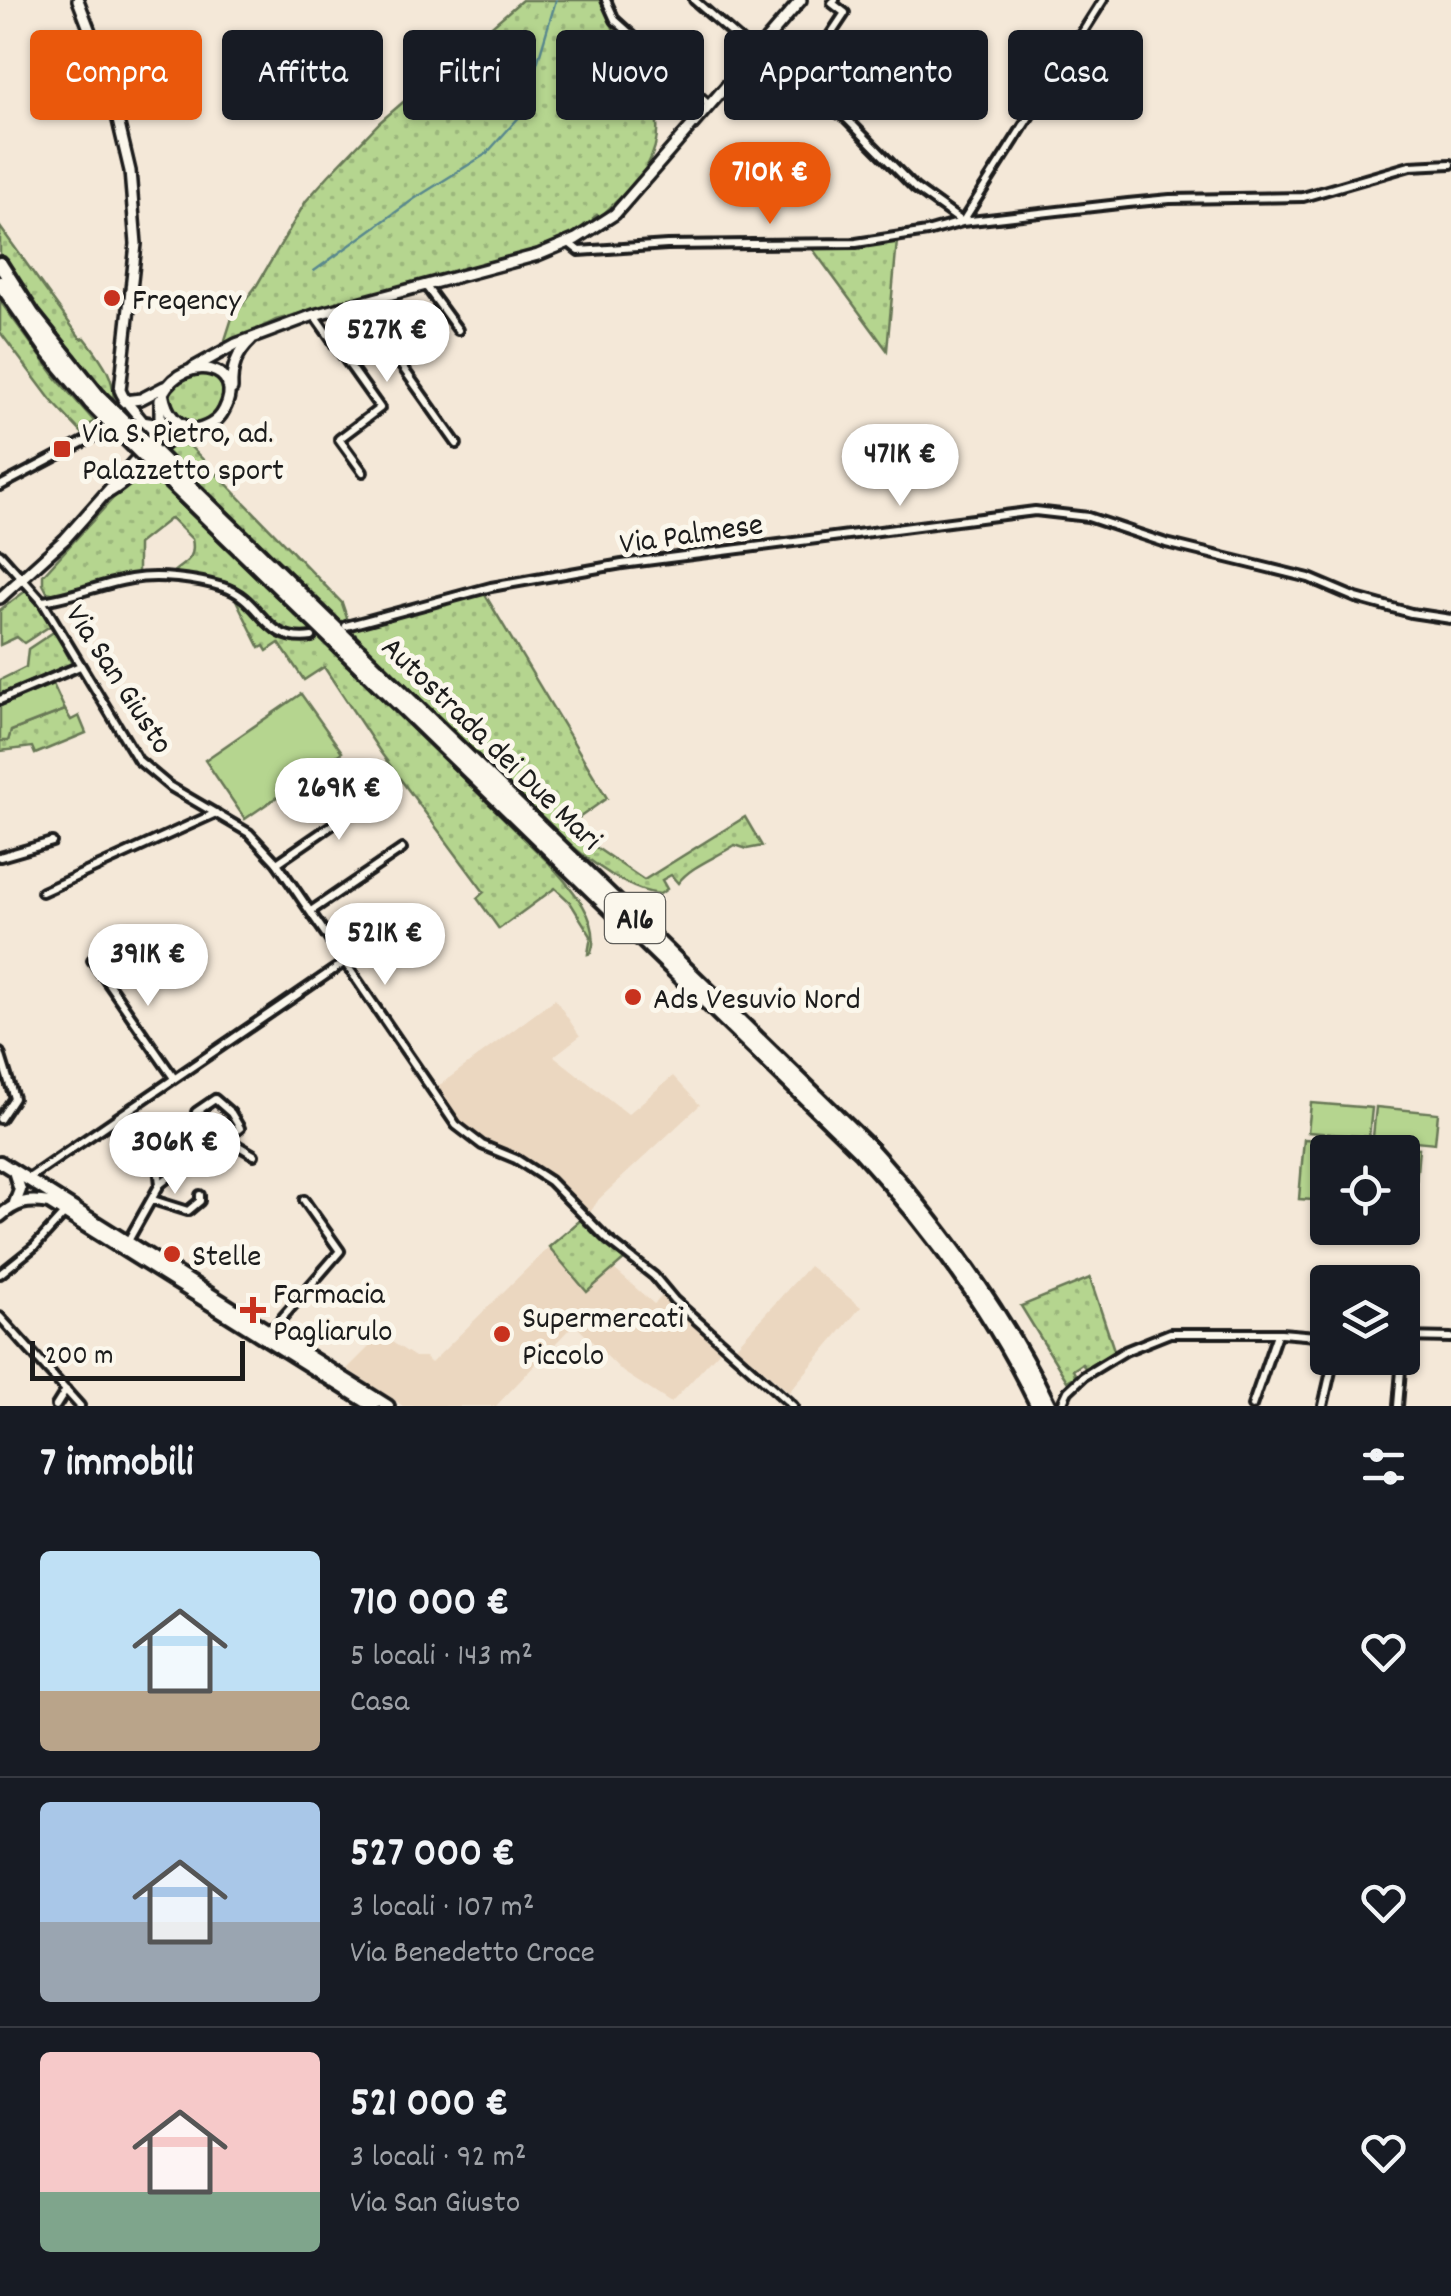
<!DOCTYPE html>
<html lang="it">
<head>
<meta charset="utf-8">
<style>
  :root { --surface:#171b24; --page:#242831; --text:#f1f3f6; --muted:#9ea1a6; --line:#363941; --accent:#ea580c }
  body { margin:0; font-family:Dekko,sans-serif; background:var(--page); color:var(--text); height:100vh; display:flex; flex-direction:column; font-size:38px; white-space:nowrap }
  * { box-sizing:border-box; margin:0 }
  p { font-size:32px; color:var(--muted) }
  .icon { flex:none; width:55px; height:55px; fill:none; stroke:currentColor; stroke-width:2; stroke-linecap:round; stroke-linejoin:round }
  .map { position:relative; height:1406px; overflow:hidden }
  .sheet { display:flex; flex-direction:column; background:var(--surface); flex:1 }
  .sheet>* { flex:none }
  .banner { position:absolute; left:30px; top:30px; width:1392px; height:90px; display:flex; gap:20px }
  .controls { position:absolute; left:1310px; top:1135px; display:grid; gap:20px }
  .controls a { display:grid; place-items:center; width:110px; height:110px; border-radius:10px; background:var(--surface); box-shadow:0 2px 8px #0004; font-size:50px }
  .scale { position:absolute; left:30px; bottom:25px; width:215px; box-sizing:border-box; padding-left:10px; border:5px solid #1c1c1c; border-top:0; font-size:28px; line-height:35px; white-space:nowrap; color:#1c1c1c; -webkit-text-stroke:8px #fbf7ec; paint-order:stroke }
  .price { position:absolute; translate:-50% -85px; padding:0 22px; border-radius:35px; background:#fff; color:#222; font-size:32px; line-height:65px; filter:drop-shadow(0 2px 5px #0008) }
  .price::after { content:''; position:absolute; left:50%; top:60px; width:30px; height:22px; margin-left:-15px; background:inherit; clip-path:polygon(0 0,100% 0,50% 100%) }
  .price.current { background:var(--accent); color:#fff }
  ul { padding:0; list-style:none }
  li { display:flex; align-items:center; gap:30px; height:250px; padding:0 40px }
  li+li { border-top:2px solid var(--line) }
  li span { display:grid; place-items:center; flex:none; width:280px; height:200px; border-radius:10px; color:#555 }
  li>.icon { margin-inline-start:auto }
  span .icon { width:120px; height:120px; fill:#fffc; stroke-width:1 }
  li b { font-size:42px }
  h2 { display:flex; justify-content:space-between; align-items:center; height:120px; padding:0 40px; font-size:42px }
  .tag { padding:0 35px; border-radius:10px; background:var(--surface); box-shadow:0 2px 8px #0004; font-size:35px; line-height:90px }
  .tag.current { background:var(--accent); color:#fff }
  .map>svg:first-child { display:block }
  .built { fill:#ebd7c0 }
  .green { fill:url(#green-dots); stroke:#687856; stroke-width:2.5 }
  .pitch { fill:#b5d58f; stroke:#687856; stroke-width:2.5 }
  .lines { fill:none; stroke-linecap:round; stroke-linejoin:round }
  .stream { stroke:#58888e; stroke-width:2.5 }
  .street-casing { stroke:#1c1c1c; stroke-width:14 }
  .secondary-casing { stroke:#1c1c1c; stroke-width:16 }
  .primary-casing { stroke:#1c1c1c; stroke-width:18 }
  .highway-casing { stroke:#1c1c1c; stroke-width:20 }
  .street { stroke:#fbf7ec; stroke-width:6 }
  .secondary { stroke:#fbf7ec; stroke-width:9 }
  .primary { stroke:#fbf7ec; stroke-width:10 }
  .highway { stroke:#fbf7ec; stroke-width:12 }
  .highway-bridge-casing { stroke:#1c1c1c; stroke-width:20; stroke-linecap:butt }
  .highway-bridge { stroke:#fbf7ec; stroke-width:12 }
  .poi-dot { fill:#c8321e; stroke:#fbf7ec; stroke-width:4 }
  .labels { text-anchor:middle; stroke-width:10; stroke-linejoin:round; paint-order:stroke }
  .shield { fill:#fbf7ec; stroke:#5f5e5a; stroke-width:2.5 }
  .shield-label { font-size:30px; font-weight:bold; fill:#1c1c1c }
  .poi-label { font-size:32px; fill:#1c1c1c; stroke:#fbf7ec; text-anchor:start }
  .street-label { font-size:32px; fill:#1c1c1c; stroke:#fbf7ec }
</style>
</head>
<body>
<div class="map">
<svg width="1451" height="1406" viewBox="0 0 1451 1406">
  <defs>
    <pattern id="green-dots" width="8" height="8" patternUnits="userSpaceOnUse" patternTransform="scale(2.5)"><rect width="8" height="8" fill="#b5d58f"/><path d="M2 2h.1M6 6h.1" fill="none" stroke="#9bb67b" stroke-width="1.8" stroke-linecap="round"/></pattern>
  </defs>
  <rect width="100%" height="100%" fill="#f4e8d8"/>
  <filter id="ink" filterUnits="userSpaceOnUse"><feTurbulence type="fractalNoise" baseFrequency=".01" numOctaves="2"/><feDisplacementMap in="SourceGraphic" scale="20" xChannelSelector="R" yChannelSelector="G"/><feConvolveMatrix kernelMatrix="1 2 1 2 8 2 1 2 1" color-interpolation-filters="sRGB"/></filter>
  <g filter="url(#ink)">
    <g class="built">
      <path d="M555,999L580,1036L554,1056L628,1114L673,1076L700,1105L599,1199L585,1220L532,1172L477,1148L462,1137L429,1093Z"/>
      <path d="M549,1247L587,1291L614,1269L654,1304L664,1294L722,1348L671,1403L623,1372L574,1324L496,1406H403L347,1369L381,1335L415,1357H425L431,1363Z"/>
      <path d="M809,1266L861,1307L789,1392L736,1346Z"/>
    </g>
    <g class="green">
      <path d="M522,0H603C607,12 611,25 617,37C640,80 675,115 647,166C636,186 615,201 600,218L597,215L593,218L595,222L565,239L535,251L276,320L228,344L225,340L232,318L257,285L306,201L329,175L380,122Z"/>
      <path d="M0,227L81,339L85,338C100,358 117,378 113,404L61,344L7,266L0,253Z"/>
      <path d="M897,241L887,350L812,248Z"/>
      <path d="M0,301L57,379L94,421L82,433L51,400L0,332Z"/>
      <path d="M197,371H213L225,384C226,407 217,420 193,425L173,415L168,399L175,385Z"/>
      <path d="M184,440L342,603L348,621L342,623L163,451Z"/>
      <path d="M145,469L313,632C273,648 261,598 230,586C212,578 187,579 168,577C181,562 197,563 192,539L171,518L138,544V574L60,595L47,592L43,584V575L128,482Z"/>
      <path d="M27,590L53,624L24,643L17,637L0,645V610Z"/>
      <path d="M484,593L607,798L566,827L644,880L745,817L762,846L747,849L735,845C715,858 691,866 678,883L671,875L662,880L667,889L660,894C602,890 511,788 468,746C428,707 388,668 347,628Z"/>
      <path d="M233,594C267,612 272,656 319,637L548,862C569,885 603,920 591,953L588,954L591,936L570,902L555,888L499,929L477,898L484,892L381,753L324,667L304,680L279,643L267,651L264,646L260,648Z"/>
      <path d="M55,631L72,664L0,694V680L26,667L28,649Z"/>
      <path d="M65,710L71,720L79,716L86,733L35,754L32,747L0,751V741L8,740L11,731Z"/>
      <path d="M583,1218L625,1259L587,1292L549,1247Z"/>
      <path d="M1090,1278L1115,1353L1086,1369L1082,1364L1073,1370L1076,1376L1067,1381L1021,1306Z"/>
    </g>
    <g class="pitch">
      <path d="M53,684L65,710L11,731L8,741H0V706Z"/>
      <path d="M301,694L342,752L245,819L205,760Z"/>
      <path d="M1311,1103L1372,1108L1369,1137L1308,1132Z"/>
      <path d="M1376,1107L1438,1113L1435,1143L1373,1137Z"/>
      <path d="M1304,1139L1419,1148L1414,1208L1403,1207L1402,1152H1328L1327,1201L1299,1199Z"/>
    </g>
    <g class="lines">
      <path class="stream" d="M314,271L414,199L486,154L522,114L556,0"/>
      <defs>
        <g id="street">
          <path d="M606,0L615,20L709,105"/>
          <path d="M694,0L784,79L846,118L915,188L961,221"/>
          <path d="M797,85L845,13L832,3L835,0"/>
          <path d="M963,221L1103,0"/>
          <path d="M569,243L579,251L667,245L856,243L927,232L962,222L1128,203L1170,199L1303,197L1410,166L1451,164"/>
          <path d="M425,285L458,330"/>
          <path d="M357,303L457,444"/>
          <path d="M314,315L380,408L339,439L363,472"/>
          <path d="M126,418L183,427"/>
          <path d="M0,486L91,438L124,401"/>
          <path d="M0,554L42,601L138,760L169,786L249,833L277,863L456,1125L482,1145L516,1159L550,1181L607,1239L654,1276L674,1300L793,1406"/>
          <path d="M42,601C72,597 101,584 131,579C158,574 197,579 223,587C263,599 263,644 312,637"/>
          <path d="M346,626L491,587L622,564L1035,511L1088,517L1166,543L1309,578L1356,598L1411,613L1451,619"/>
          <path d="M0,700L80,666"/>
          <path d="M0,857L52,842"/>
          <path d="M277,863L380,792"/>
          <path d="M42,892L216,813"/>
          <path d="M311,911L402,849"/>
          <path d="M92,960L174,1078"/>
          <path d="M0,1053L14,1098L0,1119"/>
          <path d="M227,1139L254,1155"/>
          <path d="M29,1178L345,962"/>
          <path d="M160,1184L195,1157L207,1155L240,1128L231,1113L215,1099L196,1112"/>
          <path d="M153,1200L188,1211L200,1201V1195"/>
          <path d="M128,1241L160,1184L158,1167L147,1146"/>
          <path d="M0,1274L35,1246L64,1214"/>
          <path d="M0,1317L80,1406"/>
          <path d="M270,1332L340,1251L304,1200"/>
          <path d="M1402,1337L1451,1338"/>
          <path d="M1402,1356L1404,1337"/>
          <path d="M56,1406L66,1390"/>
          <path d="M1061,1406L1068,1391L1084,1376L1125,1351L1170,1333H1281L1328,1337"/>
          <path d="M1252,1406L1277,1334"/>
          <path d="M1323,1406L1334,1358"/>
          <path d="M1398,1406L1402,1358"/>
        </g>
        <g id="secondary">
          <path d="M78,0L108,78L130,171L136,244L120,390C127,409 148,420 152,441"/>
          <path d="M193,368L236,344L314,315L538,255L576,239L615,214L801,0"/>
          <path d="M232,389C231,369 236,354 251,340"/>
          <path d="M124,401L141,399L164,387"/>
          <path d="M106,494C132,481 147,454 172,439C189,429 214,431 224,410C247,366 186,352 163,393C167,415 176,426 199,430"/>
          <path d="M0,598L65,539L152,441L160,423V400"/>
        </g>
        <g id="primary">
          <path d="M0,1162L388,1406"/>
          <path d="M14,1171L20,1190L15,1203"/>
          <path d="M0,1216C16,1202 28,1199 49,1203L373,1406"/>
        </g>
        <g id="highway">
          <path d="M0,264L32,314L98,396"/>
          <path d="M0,283L48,351L91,403"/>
          <path d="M172,469L867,1145C939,1224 1002,1309 1049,1406"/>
          <path d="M164,476L860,1151C931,1228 993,1312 1038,1406"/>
        </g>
      </defs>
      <use href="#street" class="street-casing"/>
      <use href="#secondary" class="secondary-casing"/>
      <use href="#primary" class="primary-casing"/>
      <use href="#highway" class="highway-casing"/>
      <use href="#street" class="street"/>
      <use href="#secondary" class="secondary"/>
      <use href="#primary" class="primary"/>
      <use href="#highway" class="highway"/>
      <defs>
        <g id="highway-bridge">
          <path d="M98,396L172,469"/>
          <path d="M91,403L164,476"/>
        </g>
      </defs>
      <use href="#highway-bridge" class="highway-bridge-casing"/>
      <use href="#highway-bridge" class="highway-bridge"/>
    </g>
  </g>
  <g class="poi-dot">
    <circle cx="112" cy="298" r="10"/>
    <rect x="52" y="439" width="20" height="20" rx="5"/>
    <circle cx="633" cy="997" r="10"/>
    <circle cx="172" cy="1254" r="10"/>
    <path d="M248 1295h10v10h10v10h-10v10h-10v-10h-10v-10h10z"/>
    <circle cx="502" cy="1334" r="10"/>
  </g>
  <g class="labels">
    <rect class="shield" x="605" y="893" width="60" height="50" rx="8"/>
    <g class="shield-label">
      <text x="635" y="928">A16</text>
    </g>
    <g class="poi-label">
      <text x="132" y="309">Freqency</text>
      <text x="82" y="442">Via S. Pietro, ad.<tspan x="82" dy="37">Palazzetto sport</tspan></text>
      <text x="653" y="1008">Ads Vesuvio Nord</text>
      <text x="192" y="1265">Stelle</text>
      <text x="273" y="1303">Farmacia<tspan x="273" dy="37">Pagliarulo</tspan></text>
      <text x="522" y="1327">Supermercati<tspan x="522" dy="37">Piccolo</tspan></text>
    </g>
    <g class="street-label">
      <text transform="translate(691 532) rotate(-8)" y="11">Via Palmese</text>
      <text transform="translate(121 678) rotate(57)" y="11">Via San Giusto</text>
      <text transform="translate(493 742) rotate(44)" y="11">Autostrada dei Due Mari</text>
    </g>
  </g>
</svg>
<div class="controls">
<a><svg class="icon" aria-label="locate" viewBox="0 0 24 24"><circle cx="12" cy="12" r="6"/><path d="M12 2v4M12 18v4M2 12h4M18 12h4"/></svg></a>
<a><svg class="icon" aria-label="layers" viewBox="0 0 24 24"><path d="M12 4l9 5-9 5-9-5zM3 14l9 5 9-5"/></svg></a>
</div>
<div class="scale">200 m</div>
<b class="price current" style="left:770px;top:227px">710K €</b>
<b class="price" style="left:387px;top:385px">527K €</b>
<b class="price" style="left:900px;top:509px">471K €</b>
<b class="price" style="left:339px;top:843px">269K €</b>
<b class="price" style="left:385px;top:988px">521K €</b>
<b class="price" style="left:148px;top:1009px">391K €</b>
<b class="price" style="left:175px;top:1197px">306K €</b>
<div class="banner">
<a class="tag current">Compra</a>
<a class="tag">Affitta</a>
<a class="tag">Filtri</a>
<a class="tag">Nuovo</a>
<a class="tag">Appartamento</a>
<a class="tag">Casa</a>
</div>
</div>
<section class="sheet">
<h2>7 immobili<svg class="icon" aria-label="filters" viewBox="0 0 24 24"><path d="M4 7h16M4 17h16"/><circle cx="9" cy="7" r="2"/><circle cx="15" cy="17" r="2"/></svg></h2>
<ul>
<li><span style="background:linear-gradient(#bfe0f5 70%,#b9a48a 0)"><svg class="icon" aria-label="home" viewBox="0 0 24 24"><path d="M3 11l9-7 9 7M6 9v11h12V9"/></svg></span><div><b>710 000 €</b><p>5 locali · 143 m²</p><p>Casa</p></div><svg class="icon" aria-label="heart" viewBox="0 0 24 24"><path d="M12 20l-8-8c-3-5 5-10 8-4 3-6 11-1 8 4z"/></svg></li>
<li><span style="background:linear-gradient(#a9c7e8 60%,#9aa5b1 0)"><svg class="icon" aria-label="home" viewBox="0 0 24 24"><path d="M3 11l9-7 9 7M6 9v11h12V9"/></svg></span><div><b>527 000 €</b><p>3 locali · 107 m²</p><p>Via Benedetto Croce</p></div><svg class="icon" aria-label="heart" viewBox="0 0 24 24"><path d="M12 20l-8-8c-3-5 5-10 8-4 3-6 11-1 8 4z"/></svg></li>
<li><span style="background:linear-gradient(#f6c9c9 70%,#7fa58c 0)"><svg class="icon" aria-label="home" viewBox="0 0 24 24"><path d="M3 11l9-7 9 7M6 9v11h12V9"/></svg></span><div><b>521 000 €</b><p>3 locali · 92 m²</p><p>Via San Giusto</p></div><svg class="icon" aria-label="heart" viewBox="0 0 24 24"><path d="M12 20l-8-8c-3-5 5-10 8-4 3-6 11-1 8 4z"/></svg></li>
</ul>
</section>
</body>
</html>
